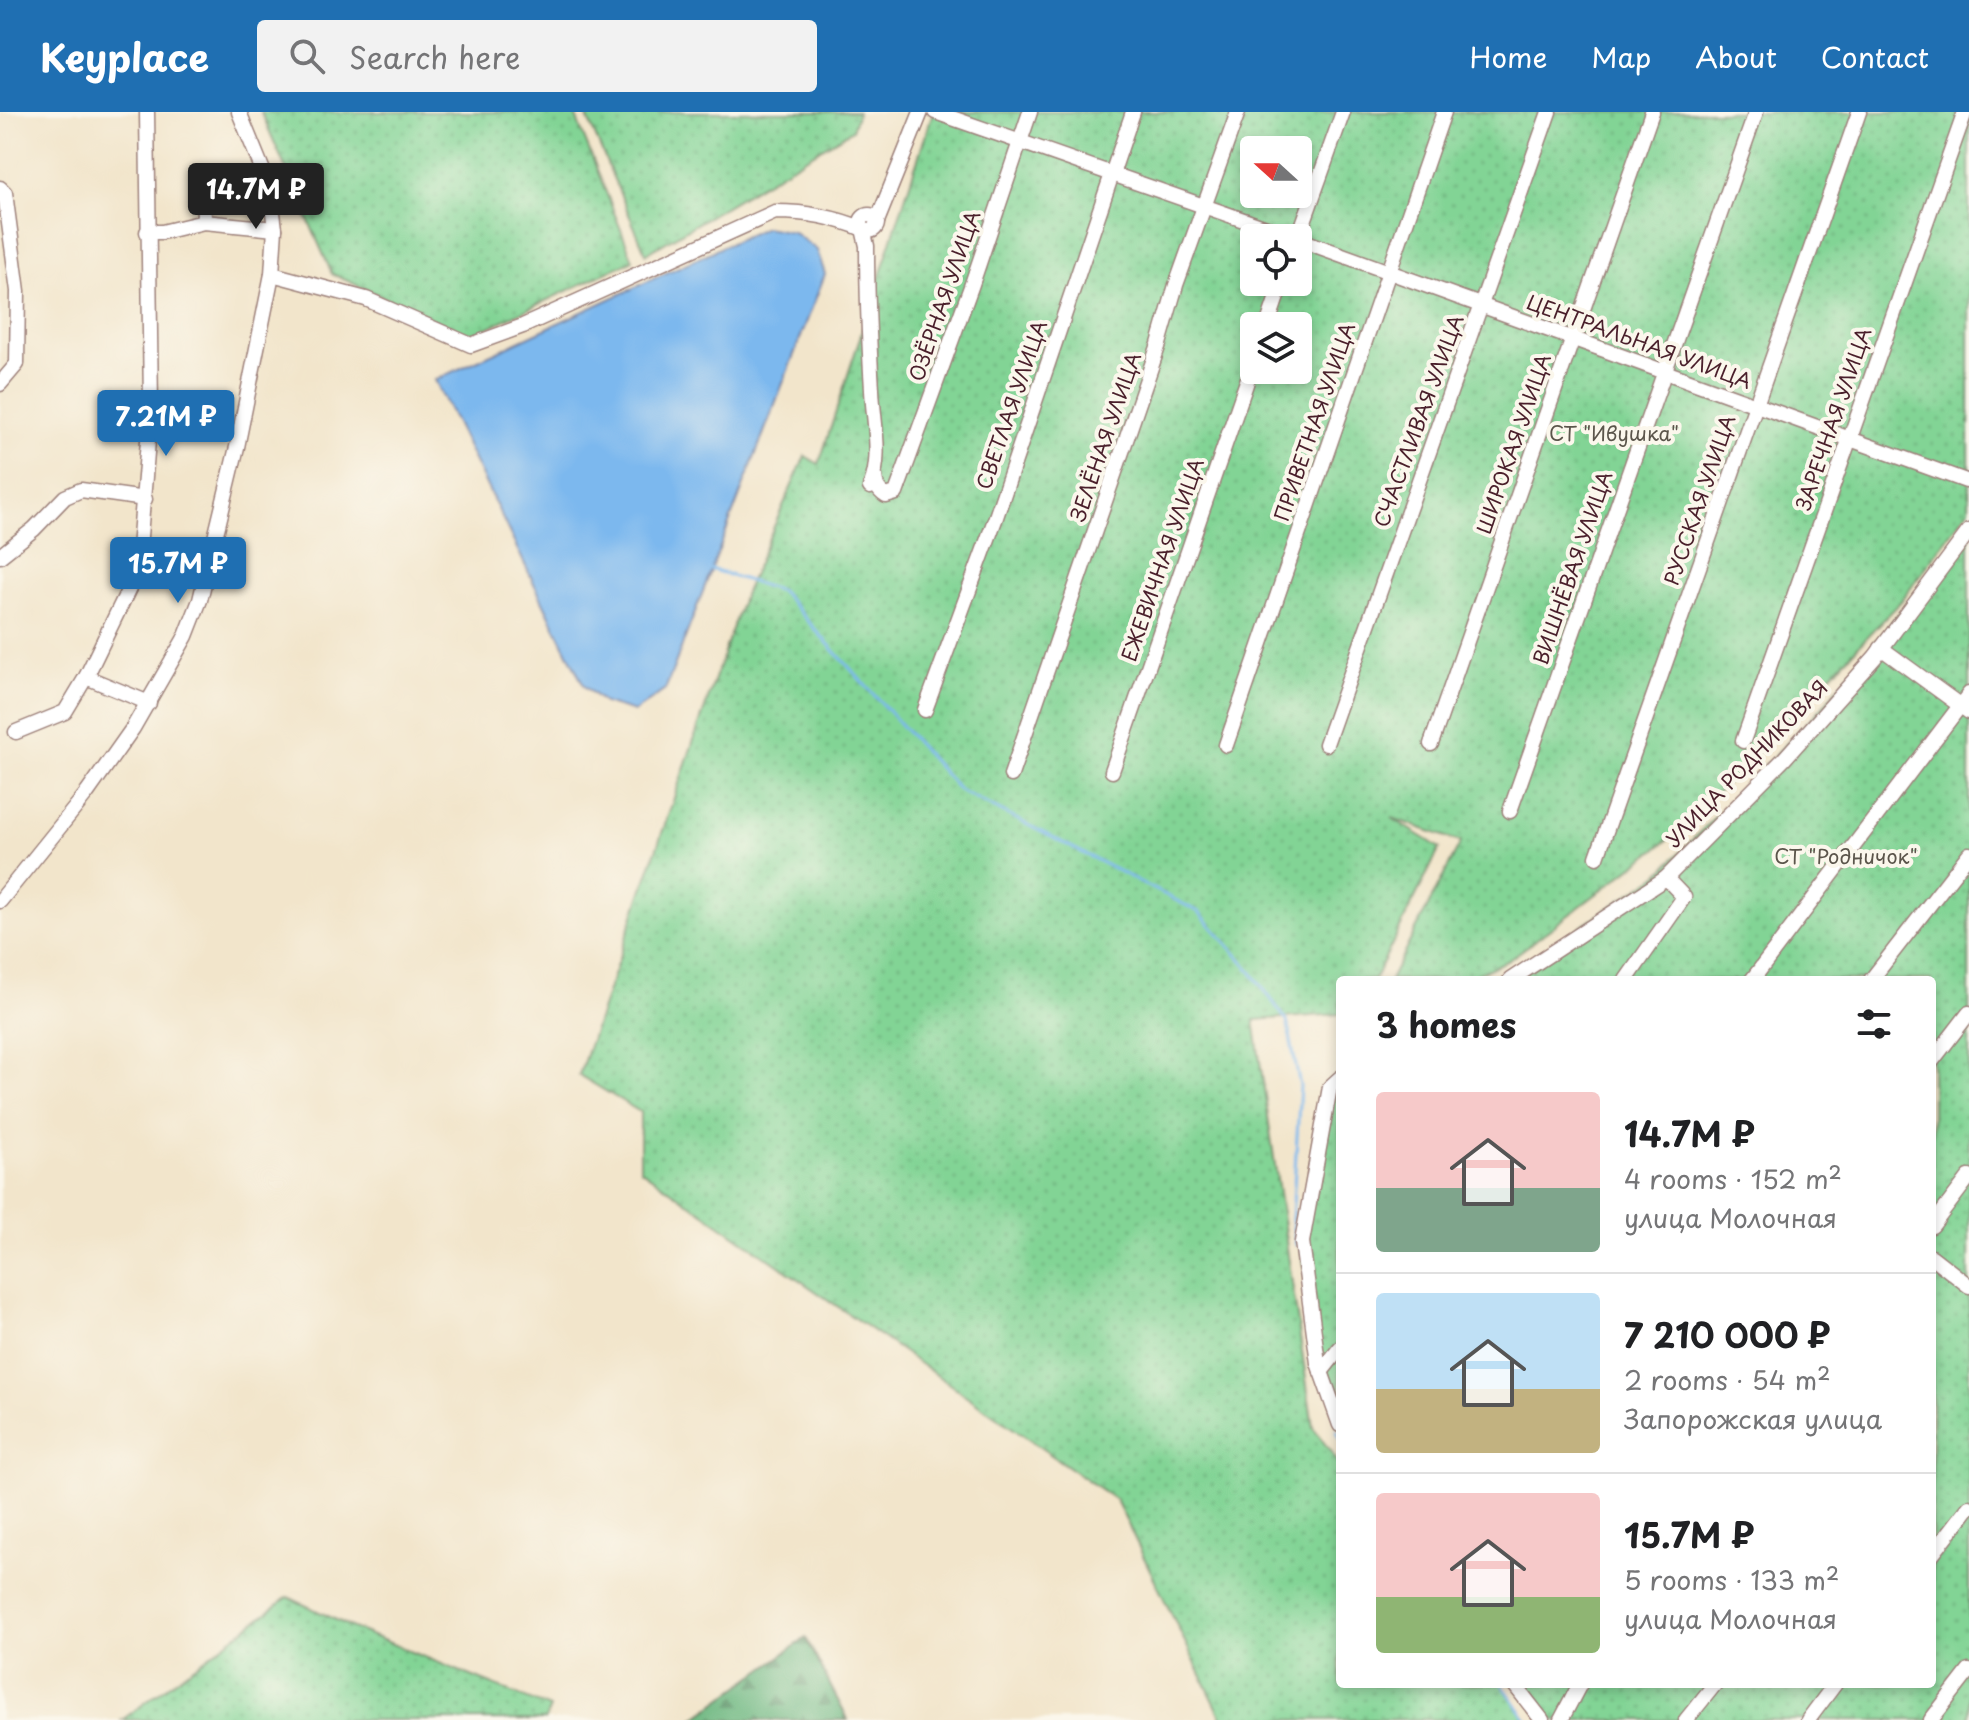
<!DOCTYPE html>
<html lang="en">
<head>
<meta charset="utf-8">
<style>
  :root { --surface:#fff; --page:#f2f2f2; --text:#202124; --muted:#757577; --line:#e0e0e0; --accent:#1f6fb2 }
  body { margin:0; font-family:"Playpen Sans",sans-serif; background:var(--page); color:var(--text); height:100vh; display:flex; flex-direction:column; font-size:30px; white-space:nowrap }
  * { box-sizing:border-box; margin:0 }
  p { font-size:26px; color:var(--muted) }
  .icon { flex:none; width:44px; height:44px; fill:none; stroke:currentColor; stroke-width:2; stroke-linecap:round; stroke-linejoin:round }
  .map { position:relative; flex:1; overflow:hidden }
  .drawer { position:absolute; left:1336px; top:864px; width:600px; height:712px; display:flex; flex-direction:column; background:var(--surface); border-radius:8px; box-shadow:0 4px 12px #0003 }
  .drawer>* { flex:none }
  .needle { width:52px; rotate:291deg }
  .controls { position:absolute; left:1240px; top:24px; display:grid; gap:16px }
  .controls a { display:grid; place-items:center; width:72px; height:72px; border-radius:8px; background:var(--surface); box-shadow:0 4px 12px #0003; font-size:40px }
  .price { position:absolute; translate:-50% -68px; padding:0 18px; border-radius:8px; background:var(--accent); color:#fff; font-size:26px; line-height:52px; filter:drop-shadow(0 2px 4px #0008) }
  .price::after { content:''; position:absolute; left:50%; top:48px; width:24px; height:18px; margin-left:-12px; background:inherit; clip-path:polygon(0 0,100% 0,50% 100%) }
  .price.selected { background:#222; color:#fff }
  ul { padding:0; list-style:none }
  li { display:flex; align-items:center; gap:24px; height:200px; padding:0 40px }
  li+li { border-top:2px solid var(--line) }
  li span { display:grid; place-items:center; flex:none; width:224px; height:160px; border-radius:8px; color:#555 }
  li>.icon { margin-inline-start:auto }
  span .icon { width:96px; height:96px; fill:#fffc; stroke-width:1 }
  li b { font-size:34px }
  h2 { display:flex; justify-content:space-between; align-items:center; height:96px; padding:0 40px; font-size:34px }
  header { display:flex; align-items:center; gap:48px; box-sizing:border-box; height:112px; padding:0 40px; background:var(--accent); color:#fff }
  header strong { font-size:38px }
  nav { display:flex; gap:44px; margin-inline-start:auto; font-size:28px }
  .search { width:560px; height:72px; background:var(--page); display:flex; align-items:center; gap:20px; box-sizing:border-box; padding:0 28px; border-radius:8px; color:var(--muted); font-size:30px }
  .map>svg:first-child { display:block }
  .grass { fill:url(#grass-dots); stroke:#667a60; stroke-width:2; fill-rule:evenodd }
  .forest { fill:url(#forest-firs); stroke:#5a6a54; stroke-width:2 }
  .water { fill:#7bb8ee; stroke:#626c8c; stroke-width:2 }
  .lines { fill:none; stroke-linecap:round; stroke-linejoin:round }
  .stream { stroke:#7bb8ee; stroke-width:3 }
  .minor-casing { stroke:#9e827b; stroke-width:17 }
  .minor { stroke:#fff; stroke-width:14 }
  .labels { text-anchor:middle; stroke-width:8; stroke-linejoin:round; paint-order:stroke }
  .street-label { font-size:20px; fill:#4a1f2b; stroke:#fbf7ec }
  .park-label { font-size:20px; fill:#5b554b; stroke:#fbf7ec }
</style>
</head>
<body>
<header>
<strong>Keyplace</strong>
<div class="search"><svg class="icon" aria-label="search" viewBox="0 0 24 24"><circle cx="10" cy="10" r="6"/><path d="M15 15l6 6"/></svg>Search here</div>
<nav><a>Home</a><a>Map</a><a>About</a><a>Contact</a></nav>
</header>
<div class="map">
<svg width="1969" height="1608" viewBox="0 0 1969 1608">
  <defs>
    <pattern id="grass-dots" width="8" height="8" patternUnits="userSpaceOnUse" patternTransform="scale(2)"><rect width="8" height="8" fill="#82d495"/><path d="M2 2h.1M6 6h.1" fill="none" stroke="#72b681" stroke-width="1.8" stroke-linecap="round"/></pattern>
    <pattern id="forest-firs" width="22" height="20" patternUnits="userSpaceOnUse" patternTransform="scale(2)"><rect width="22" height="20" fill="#69b67e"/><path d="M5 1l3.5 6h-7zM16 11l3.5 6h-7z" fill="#589367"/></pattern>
  </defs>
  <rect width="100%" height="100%" fill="#fbf7ec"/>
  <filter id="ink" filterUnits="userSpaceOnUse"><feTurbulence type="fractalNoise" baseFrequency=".0125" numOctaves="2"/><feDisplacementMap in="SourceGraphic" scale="16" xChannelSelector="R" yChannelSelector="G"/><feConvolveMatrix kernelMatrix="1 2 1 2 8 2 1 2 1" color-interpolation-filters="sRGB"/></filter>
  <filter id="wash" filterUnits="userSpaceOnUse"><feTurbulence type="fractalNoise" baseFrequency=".006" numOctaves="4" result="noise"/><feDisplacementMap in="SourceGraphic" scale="32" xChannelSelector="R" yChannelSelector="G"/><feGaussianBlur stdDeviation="1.8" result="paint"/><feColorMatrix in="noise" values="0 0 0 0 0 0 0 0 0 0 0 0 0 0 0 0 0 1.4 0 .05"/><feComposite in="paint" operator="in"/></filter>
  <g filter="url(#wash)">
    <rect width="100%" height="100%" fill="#f2e5cb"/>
    <g class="grass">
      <path d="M261,0H574L633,148L470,224L332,162Z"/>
      <path d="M585,0H858L852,18L646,142Z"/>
      <path d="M933,0H1969V397L1901,489L1752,647L1664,731L1509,848L1464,868H1390L1461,730L1392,706L1440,736L1374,868H1340V902L1254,908L1313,1315L1340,1353V1572H1501L1527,1607L1223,1608L1116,1388L640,1057V1000L579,963L743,485L805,344L819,352ZM1254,38H1298V82H1254ZM1254,126H1298V170H1254ZM1254,214H1298V258H1254Z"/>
      <path d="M1969,415V1608H1547L1519,1572H1932V868H1502L1658,763L1823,594Z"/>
      <path d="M1340,961V1297L1319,1238L1301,1136L1320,978Z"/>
      <path d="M288,1485L353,1516L550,1596L545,1608H122Z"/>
    </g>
    <path class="forest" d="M806,1526L848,1608H692Z"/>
    <path class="water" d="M765,115L793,120L817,138L825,162L665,578L634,600L604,591L584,574L435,268Z"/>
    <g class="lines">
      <g class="stream">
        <path d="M710,457L781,479L959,678L1199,800L1247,854L1287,909L1300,974L1292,1108L1296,1133"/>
        <path d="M1337,1319L1340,1327"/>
        <path d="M1502,1572L1527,1608"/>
      </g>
    </g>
  </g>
  <g filter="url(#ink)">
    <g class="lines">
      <defs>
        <g id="minor">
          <path d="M935,0L1295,126"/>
          <path d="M203,69L204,110"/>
          <path d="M0,76L5,81L18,179L17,252L0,272"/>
          <circle cx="869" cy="111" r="8"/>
          <path d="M876,112L921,0"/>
          <path d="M147,120H162L204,110L275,117"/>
          <path d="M1298,126L1343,0"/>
          <path d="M1298,127L1966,369"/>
          <path d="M272,162L366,187L471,233L523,214L775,100C806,100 835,105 863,117L867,134C867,181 869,229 872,277C873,309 883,345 870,375"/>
          <path d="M1267,214L1282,170"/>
          <path d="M875,364C876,373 877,378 886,384L896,381L972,172L1030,0"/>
          <path d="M0,444L34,417L65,385L81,378L145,387"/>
          <path d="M1881,536L1969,600"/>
          <path d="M86,565L149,591"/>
          <path d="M925,598L996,405L1133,0"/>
          <path d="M16,620L65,600L86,565L137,460L151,293L147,0"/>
          <path d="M1743,629L1965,0"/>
          <path d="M1326,632L1549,0"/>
          <path d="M1431,632L1652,0"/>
          <path d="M1226,633L1444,0"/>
          <path d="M1112,659L1254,249"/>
          <path d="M1011,663L1159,232L1176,173L1238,0"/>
          <path d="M1510,699L1756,0"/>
          <path d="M1597,745L1859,0"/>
          <path d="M0,789L87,681L133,616L186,524L200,488L237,335L272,162L275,117L270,76L239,0"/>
          <path d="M1510,868L1666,766L1784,647L1875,545L1969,419"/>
          <path d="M1626,868L1684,785L1666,766"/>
          <path d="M1752,868L1969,582"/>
          <path d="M1871,868L1969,742"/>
          <path d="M1932,949L1969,901"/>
          <path d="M1340,966L1330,975L1302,1130L1318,1251L1340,1313"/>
          <path d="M1932,1114L1969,1065"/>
          <path d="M1932,1145L1969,1174"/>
          <path d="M1321,1260L1340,1236"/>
          <path d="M1932,1443L1969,1395"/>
          <path d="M1514,1572L1542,1608"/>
          <path d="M1561,1608L1580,1572"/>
          <path d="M1686,1608L1715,1572"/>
          <path d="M1808,1608L1835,1572"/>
          <path d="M1931,1608L1969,1559"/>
        </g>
      </defs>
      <use href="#minor" class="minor-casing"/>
      <use href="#minor" class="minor"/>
    </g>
  </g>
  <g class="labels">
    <g class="street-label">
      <text transform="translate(945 184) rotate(-71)" y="7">ОЗЁРНАЯ УЛИЦА</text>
      <text transform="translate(1639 230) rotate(20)" y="7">ЦЕНТРАЛЬНАЯ УЛИЦА</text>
      <text transform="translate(1012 293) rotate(-71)" y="7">СВЕТЛАЯ УЛИЦА</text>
      <text transform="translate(1834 307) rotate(-71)" y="7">ЗАРЕЧНАЯ УЛИЦА</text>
      <text transform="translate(1419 309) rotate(-70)" y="7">СЧАСТЛИВАЯ УЛИЦА</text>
      <text transform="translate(1315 310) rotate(-71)" y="7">ПРИВЕТНАЯ УЛИЦА</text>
      <text transform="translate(1106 325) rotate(-71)" y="7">ЗЕЛЁНАЯ УЛИЦА</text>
      <text transform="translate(1514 332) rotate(-71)" y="7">ШИРОКАЯ УЛИЦА</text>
      <text transform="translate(1700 388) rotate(-71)" y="7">РУССКАЯ УЛИЦА</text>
      <text transform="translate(1163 448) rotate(-71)" y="7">ЕЖЕВИЧНАЯ УЛИЦА</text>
      <text transform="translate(1573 456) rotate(-71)" y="7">ВИШНЁВАЯ УЛИЦА</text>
      <text transform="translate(1747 652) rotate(-46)" y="7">УЛИЦА РОДНИКОВАЯ</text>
    </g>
    <g class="park-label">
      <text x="1614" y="329">СТ "Ивушка"</text>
      <text x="1846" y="752">СТ "Родничок"</text>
    </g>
  </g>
</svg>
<div class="controls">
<a><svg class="needle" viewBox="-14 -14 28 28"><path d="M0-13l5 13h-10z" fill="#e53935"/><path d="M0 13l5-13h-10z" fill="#757577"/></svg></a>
<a><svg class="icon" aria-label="locate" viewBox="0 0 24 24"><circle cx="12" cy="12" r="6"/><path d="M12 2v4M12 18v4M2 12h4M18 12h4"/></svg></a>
<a><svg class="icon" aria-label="layers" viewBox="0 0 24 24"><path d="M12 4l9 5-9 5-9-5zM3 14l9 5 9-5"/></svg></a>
</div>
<b class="price selected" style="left:256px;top:119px">14.7M ₽</b>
<b class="price" style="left:166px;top:346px">7.21M ₽</b>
<b class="price" style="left:178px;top:493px">15.7M ₽</b>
<section class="drawer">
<h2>3 homes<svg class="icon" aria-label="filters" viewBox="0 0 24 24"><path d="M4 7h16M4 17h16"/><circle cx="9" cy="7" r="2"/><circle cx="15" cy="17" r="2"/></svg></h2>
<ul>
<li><span style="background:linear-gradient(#f6c9c9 60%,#7fa58c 0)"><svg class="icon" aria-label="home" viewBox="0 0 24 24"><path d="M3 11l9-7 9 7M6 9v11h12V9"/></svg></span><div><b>14.7M ₽</b><p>4 rooms · 152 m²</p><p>улица Молочная</p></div></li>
<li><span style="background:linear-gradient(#bfe0f5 60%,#c2b280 0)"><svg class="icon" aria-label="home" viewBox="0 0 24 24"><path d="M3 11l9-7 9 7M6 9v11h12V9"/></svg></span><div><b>7 210 000 ₽</b><p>2 rooms · 54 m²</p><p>Запорожская улица</p></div></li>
<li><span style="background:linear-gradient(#f6c9c9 65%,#8fb573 0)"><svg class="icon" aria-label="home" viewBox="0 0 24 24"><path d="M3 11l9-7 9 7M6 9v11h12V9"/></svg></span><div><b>15.7M ₽</b><p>5 rooms · 133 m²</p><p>улица Молочная</p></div></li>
</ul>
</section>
</div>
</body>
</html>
